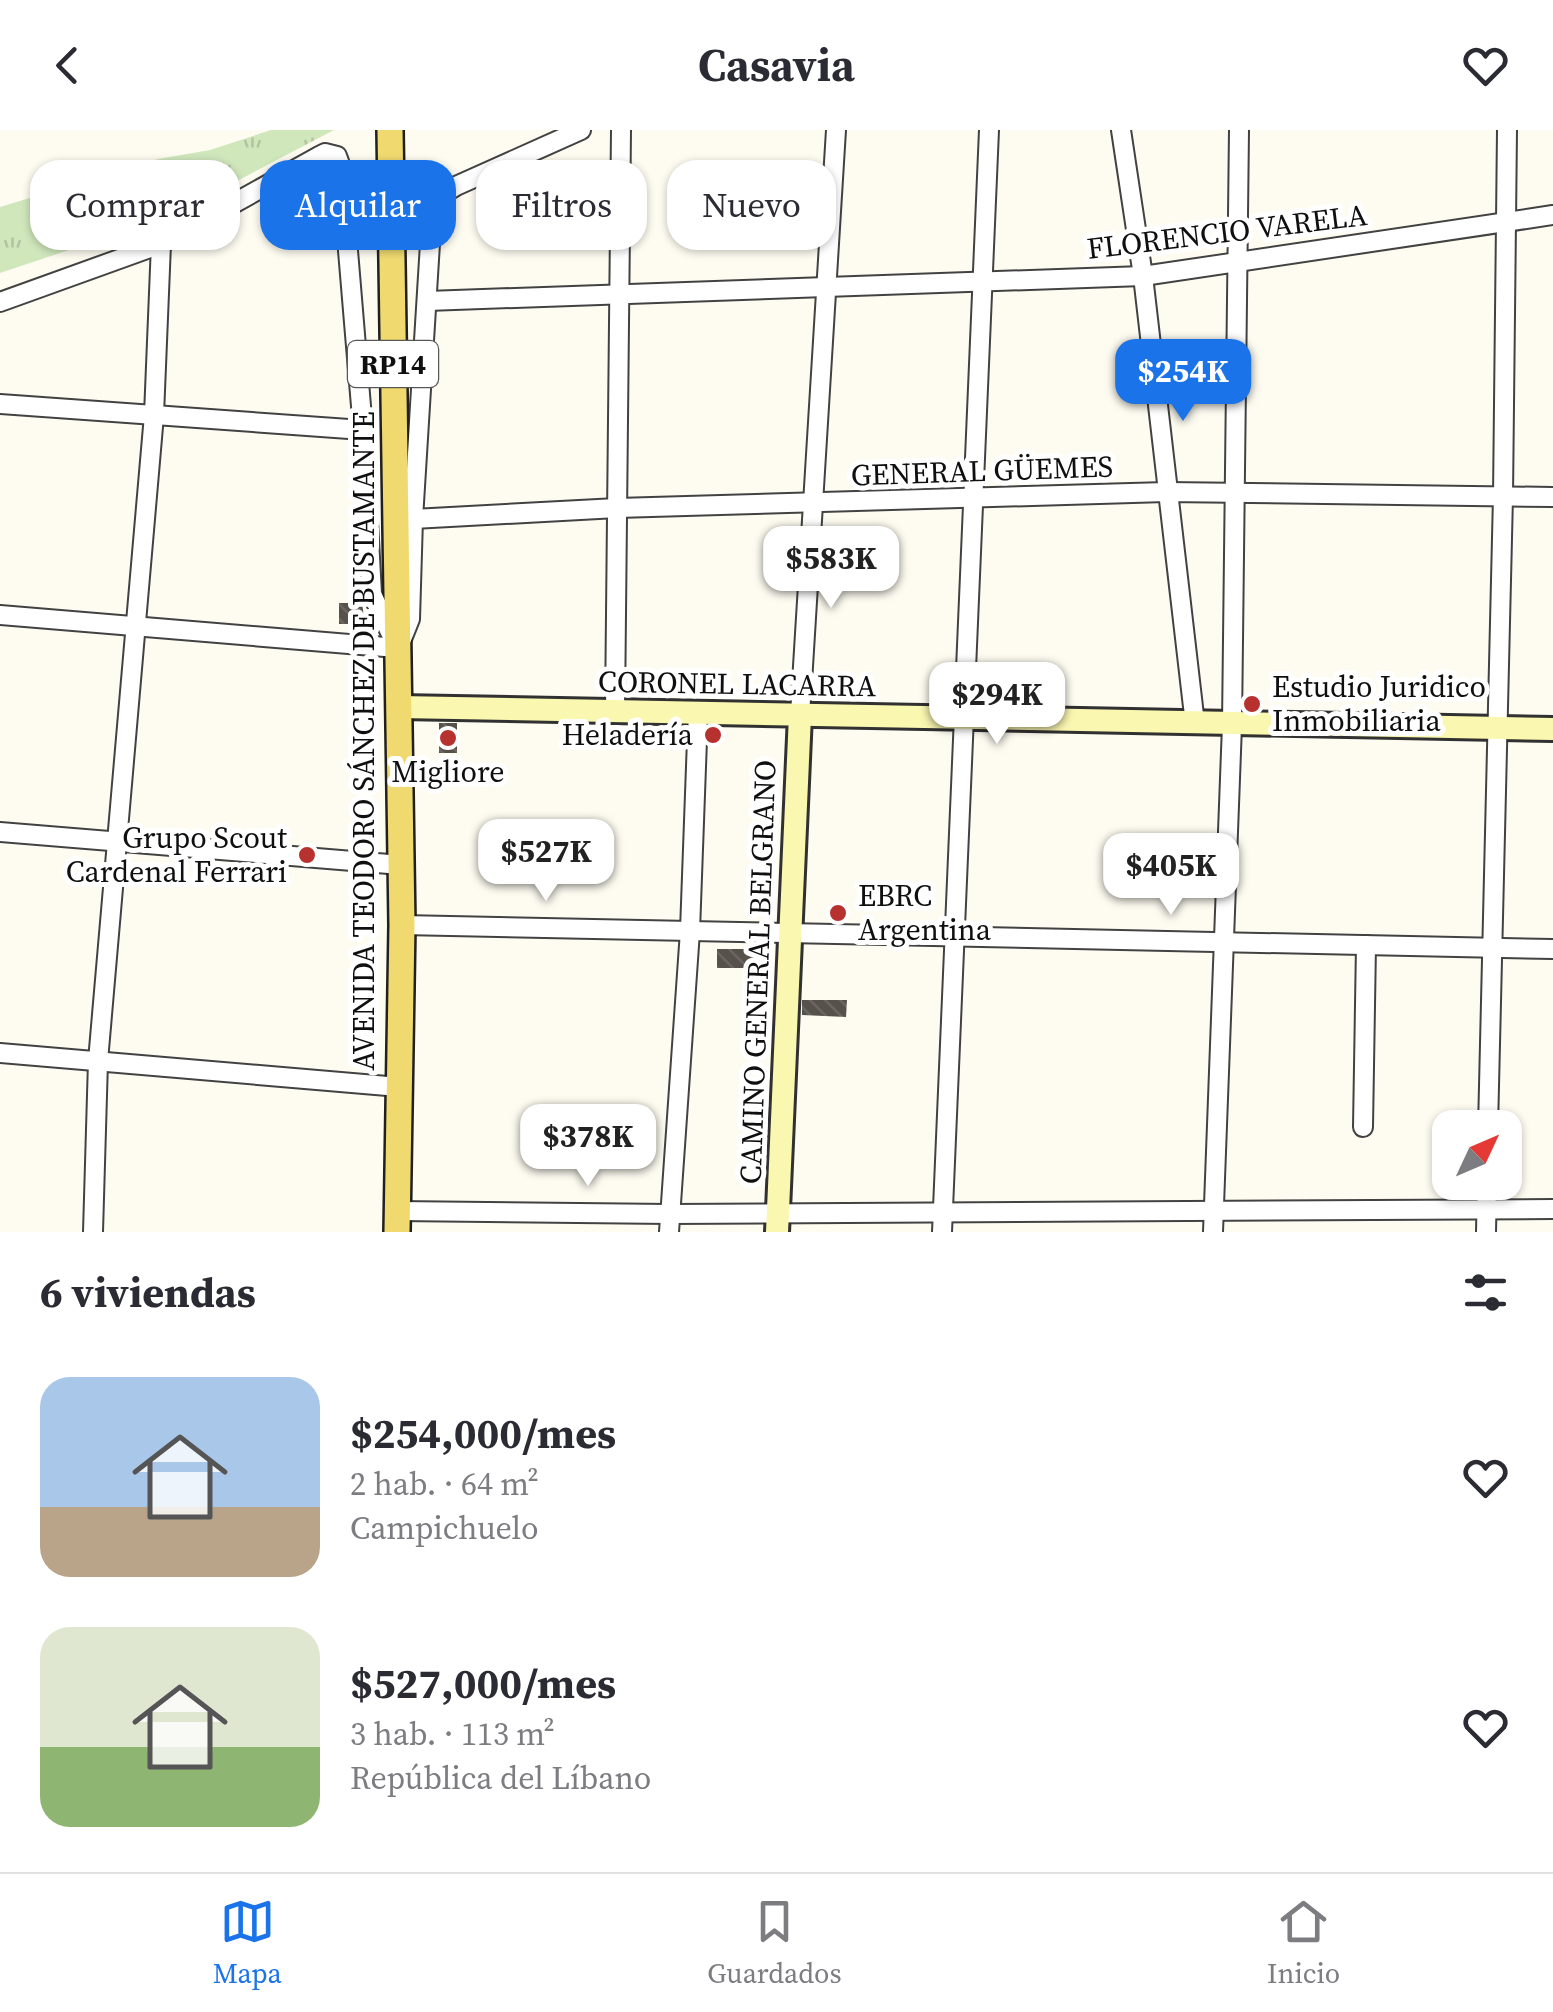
<!DOCTYPE html>
<html lang="es">
<head>
<meta charset="utf-8">
<style>
  :root { --surface:#fff; --page:#f2f2f3; --text:#2b2b33; --muted:#7c7c81; --line:#e1e1e2; --accent:#1a73e8 }
  body { margin:0; font-family:"Source Serif 4",serif; background:var(--page); color:var(--text); height:100vh; display:flex; flex-direction:column; font-size:38px; white-space:nowrap }
  * { box-sizing:border-box; margin:0 }
  p { font-size:32px; color:var(--muted) }
  .icon { flex:none; width:55px; height:55px; fill:none; stroke:currentColor; stroke-width:2; stroke-linecap:round; stroke-linejoin:round }
  .map { position:relative; height:1102px; overflow:hidden }
  .details { display:flex; flex-direction:column; background:var(--surface); flex:1 }
  .details>* { flex:none }
  .hud { position:absolute; left:30px; top:30px; width:1000px; height:90px; display:flex; gap:20px }
  .needle { width:65px; rotate:46deg }
  .controls { position:absolute; left:1432px; top:980px; display:grid; gap:20px }
  .controls a { display:grid; place-items:center; width:90px; height:90px; border-radius:20px; background:var(--surface); box-shadow:0 2px 8px #0004; font-size:50px }
  .price { position:absolute; translate:-50% -85px; padding:0 22px; border-radius:20px; background:#fff; color:#222; font-size:32px; line-height:65px; filter:drop-shadow(0 2px 5px #0008) }
  .price::after { content:''; position:absolute; left:50%; top:60px; width:30px; height:22px; margin-left:-15px; background:inherit; clip-path:polygon(0 0,100% 0,50% 100%) }
  .price.selected { background:var(--accent); color:#fff }
  ul { padding:0; list-style:none }
  li { display:flex; align-items:center; gap:30px; height:250px; padding:0 40px }
  li span { display:grid; place-items:center; flex:none; width:280px; height:200px; border-radius:30px; color:#555 }
  li>.icon { margin-inline-start:auto }
  span .icon { width:120px; height:120px; fill:#fffc; stroke-width:1 }
  li b { font-size:42px }
  h2 { display:flex; justify-content:space-between; align-items:center; height:120px; padding:0 40px; font-size:42px }
  .chip { padding:0 35px; border-radius:30px; background:var(--surface); box-shadow:0 2px 8px #0004; font-size:35px; line-height:90px }
  .chip.selected { background:var(--accent); color:#fff }
  header { display:flex; justify-content:space-between; align-items:center; height:130px; padding:0 40px; background:var(--surface); font-size:45px; font-weight:700 }
  .dock { display:flex; justify-content:space-around; align-items:center; height:140px; border-top:2px solid var(--line); background:var(--surface); font-size:28px; color:var(--muted) }
  .dock a { display:grid; justify-items:center; gap:5px }
  .dock .selected { color:var(--accent) }
  .map>svg:first-child { display:block }
  .grass { fill:url(#grass-tufts) }
  .building { fill:url(#building-back-hatch) }
  .lines { fill:none; stroke-linecap:round; stroke-linejoin:round }
  .street-casing { stroke:#424242; stroke-width:22 }
  .secondary-casing { stroke:#313131; stroke-width:28 }
  .primary-casing { stroke:#202020; stroke-width:30 }
  .street { stroke:#fff; stroke-width:18 }
  .secondary { stroke:#faf7b1; stroke-width:22 }
  .primary { stroke:#f0da70; stroke-width:25 }
  .poi-dot { fill:#b7322f; stroke:#fff; stroke-width:4 }
  .labels { text-anchor:middle; stroke-width:10; stroke-linejoin:round; paint-order:stroke }
  .shield { fill:#fff; stroke:#575757; stroke-width:2.5 }
  .shield-label { font-size:28px; font-weight:bold; fill:#0f0f0f }
  .street-label { font-size:30px; fill:#0f0f0f; stroke:#fff }
  .poi-label { font-size:30px; fill:#0f0f0f; stroke:#fff; text-anchor:start }
</style>
</head>
<body>
<header><svg class="icon" aria-label="back" viewBox="0 0 24 24"><path d="M15 5l-7 7 7 7"/></svg>Casavia<svg class="icon" aria-label="heart" viewBox="0 0 24 24"><path d="M12 20l-8-8c-3-5 5-10 8-4 3-6 11-1 8 4z"/></svg></header>
<div class="map">
<svg width="1553" height="1102" viewBox="0 0 1553 1102">
  <defs>
    <pattern id="grass-tufts" width="24" height="20" patternUnits="userSpaceOnUse" patternTransform="scale(2.5)"><rect width="24" height="20" fill="#d0e7bc"/><path d="M3 7l-1-3M5 7V3M7 7l1-3M15 17l-1-3M17 17v-4M19 17l1-3" fill="none" stroke="#b1c5a0"/></pattern>
    <pattern id="building-back-hatch" width="6" height="6" patternUnits="userSpaceOnUse" patternTransform="scale(2.5)"><rect width="6" height="6" fill="#57514c"/><path d="M-1 5l2 2M0 0l6 6M5-1l2 2" fill="none" stroke="#6a6561"/></pattern>
  </defs>
  <rect width="100%" height="100%" fill="#fefcf1"/>
  <path class="grass" d="M271,0H334L220,60L138,97L0,143V77L158,29L210,20Z"/>
  <g class="building">
    <path d="M339,473H362L365,494H339Z"/>
    <rect x="439" y="593" width="18" height="30"/>
    <path d="M717,819H763L764,838H717Z"/>
    <path d="M802,870H847L846,887L802,885Z"/>
  </g>
  <g class="lines">
    <defs>
      <g id="street">
        <path d="M1121,0L1143,146L1195,594"/>
        <path d="M427,171L1143,146L1553,85"/>
        <path d="M0,172L161,114L319,26L325,23L337,26L341,37L363,300L372,464L397,517"/>
        <path d="M0,274L363,300"/>
        <path d="M413,389L617,378L1166,362L1553,367"/>
        <path d="M0,485L397,518"/>
        <path d="M402,509L410,489L413,389L432,81L441,65L456,56L581,0"/>
        <path d="M615,581L621,0"/>
        <path d="M800,585L836,0"/>
        <path d="M0,702L401,735"/>
        <path d="M402,795L1553,819"/>
        <path d="M0,923L399,957"/>
        <path d="M1363,997L1366,815"/>
        <path d="M1488,998L1503,366L1507,0"/>
        <path d="M397,1081L670,1084L1553,1079"/>
        <path d="M93,1102L98,931L154,285L161,114"/>
        <path d="M669,1102L690,801L698,582"/>
        <path d="M942,1102L989,0"/>
        <path d="M1213,1102L1232,595L1239,0"/>
        <path d="M1486,1102L1487,1052"/>
      </g>
      <g id="secondary">
        <path d="M399,577L1553,599"/>
        <path d="M777,1102L800,585"/>
      </g>
      <path id="primary" d="M390,0L402,795L397,1102"/>
    </defs>
    <use href="#street" class="street-casing"/>
    <use href="#secondary" class="secondary-casing"/>
    <use href="#primary" class="primary-casing"/>
    <use href="#street" class="street"/>
    <use href="#secondary" class="secondary"/>
    <use href="#primary" class="primary"/>
  </g>
  <g class="poi-dot">
    <circle cx="1252" cy="574" r="10"/>
    <circle cx="713" cy="605" r="10"/>
    <circle cx="448" cy="608" r="10"/>
    <circle cx="307" cy="725" r="10"/>
    <circle cx="838" cy="783" r="10"/>
  </g>
  <g class="labels">
    <rect class="shield" x="348" y="211" width="90" height="46" rx="8"/>
    <g class="shield-label">
      <text x="393" y="244">RP14</text>
    </g>
    <g class="street-label">
      <text transform="translate(1227 102) rotate(-7)" y="10">FLORENCIO VARELA</text>
      <text transform="translate(982 341) rotate(-2)" y="10">GENERAL GÜEMES</text>
      <text transform="translate(737 554) rotate(1)" y="10">CORONEL LACARRA</text>
      <text transform="translate(364 611) rotate(-90)" y="10">AVENIDA TEODORO SÁNCHEZ DE BUSTAMANTE</text>
      <text transform="translate(758 842) rotate(-88)" y="10">CAMINO GENERAL BELGRANO</text>
    </g>
    <g class="poi-label">
      <text x="1272" y="567">Estudio Juridico<tspan x="1272" dy="34">Inmobiliaria</tspan></text>
      <text x="693" y="615" text-anchor="end">Heladería</text>
      <text x="448" y="652" text-anchor="middle">Migliore</text>
      <text x="287" y="718" text-anchor="end">Grupo Scout<tspan x="287" dy="34">Cardenal Ferrari</tspan></text>
      <text x="858" y="776">EBRC<tspan x="858" dy="34">Argentina</tspan></text>
    </g>
  </g>
</svg>
<div class="controls">
<a><svg class="needle" viewBox="-14 -14 28 28"><path d="M0-13l5 13h-10z" fill="#e53935"/><path d="M0 13l5-13h-10z" fill="#7c7c81"/></svg></a>
</div>
<b class="price selected" style="left:1183px;top:294px">$254K</b>
<b class="price" style="left:831px;top:481px">$583K</b>
<b class="price" style="left:997px;top:617px">$294K</b>
<b class="price" style="left:546px;top:774px">$527K</b>
<b class="price" style="left:1171px;top:788px">$405K</b>
<b class="price" style="left:588px;top:1059px">$378K</b>
<div class="hud">
<a class="chip">Comprar</a>
<a class="chip selected">Alquilar</a>
<a class="chip">Filtros</a>
<a class="chip">Nuevo</a>
</div>
</div>
<section class="details">
<h2>6 viviendas<svg class="icon" aria-label="filters" viewBox="0 0 24 24"><path d="M4 7h16M4 17h16"/><circle cx="9" cy="7" r="2"/><circle cx="15" cy="17" r="2"/></svg></h2>
<ul>
<li><span style="background:linear-gradient(#a9c7e8 65%,#b9a48a 0)"><svg class="icon" aria-label="home" viewBox="0 0 24 24"><path d="M3 11l9-7 9 7M6 9v11h12V9"/></svg></span><div><b>$254,000/mes</b><p>2 hab. · 64 m²</p><p>Campichuelo</p></div><svg class="icon" aria-label="heart" viewBox="0 0 24 24"><path d="M12 20l-8-8c-3-5 5-10 8-4 3-6 11-1 8 4z"/></svg></li>
<li><span style="background:linear-gradient(#dfe7d0 60%,#8fb573 0)"><svg class="icon" aria-label="home" viewBox="0 0 24 24"><path d="M3 11l9-7 9 7M6 9v11h12V9"/></svg></span><div><b>$527,000/mes</b><p>3 hab. · 113 m²</p><p>República del Líbano</p></div><svg class="icon" aria-label="heart" viewBox="0 0 24 24"><path d="M12 20l-8-8c-3-5 5-10 8-4 3-6 11-1 8 4z"/></svg></li>
</ul>
</section>
<nav class="dock">
<a class="selected"><svg class="icon" aria-label="map" viewBox="0 0 24 24"><path d="M3 6l6-2 6 2 6-2v14l-6 2-6-2-6 2zM9 4v14M15 6v14"/></svg>Mapa</a>
<a><svg class="icon" aria-label="saved" viewBox="0 0 24 24"><path d="M7 4h10v16l-5-4-5 4z"/></svg>Guardados</a>
<a><svg class="icon" aria-label="home" viewBox="0 0 24 24"><path d="M3 11l9-7 9 7M6 9v11h12V9"/></svg>Inicio</a>
</nav>
</body>
</html>
